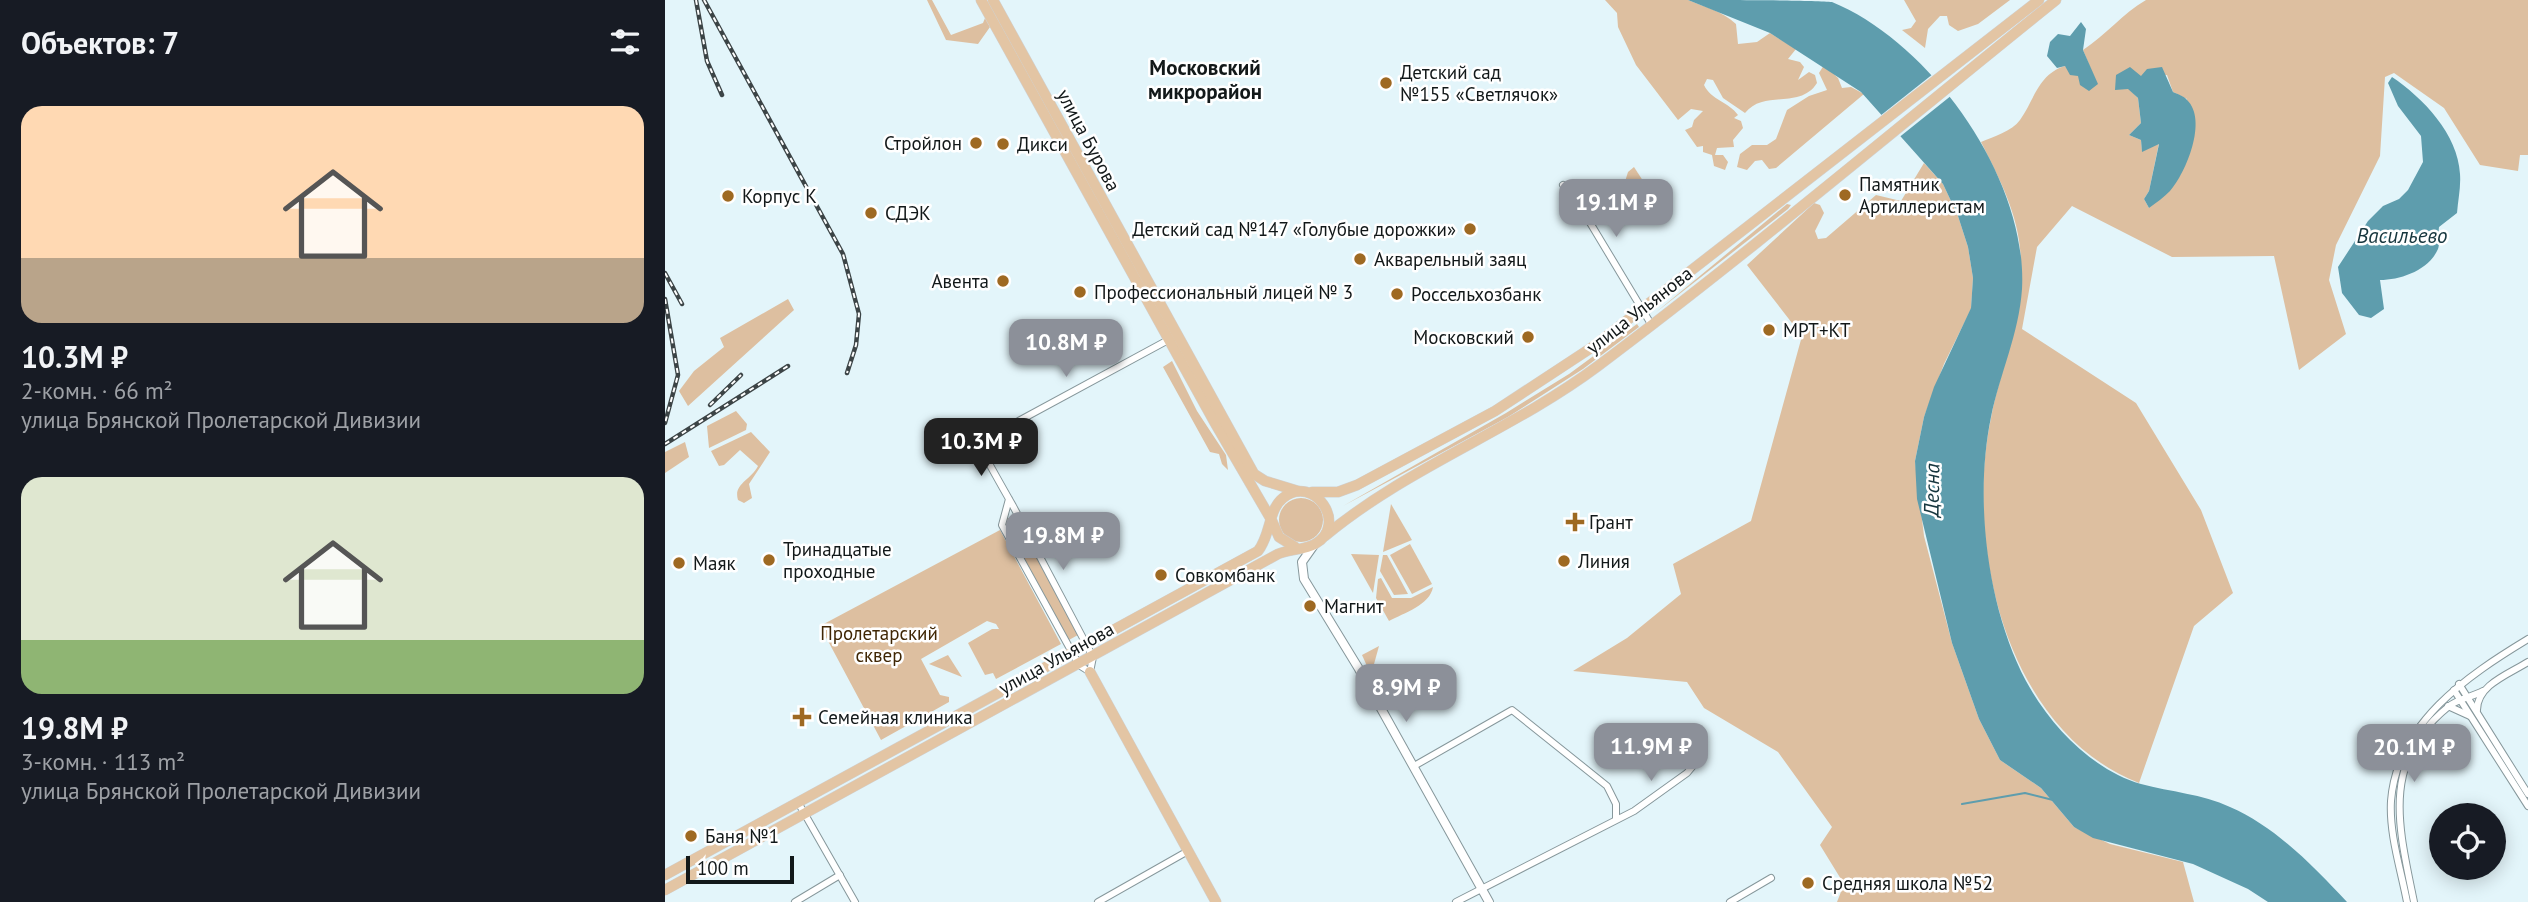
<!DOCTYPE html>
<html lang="ru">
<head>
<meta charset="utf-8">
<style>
  :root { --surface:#171b24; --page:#242831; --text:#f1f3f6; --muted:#9ea1a6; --accent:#8c9099 }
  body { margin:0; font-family:"PT Sans",sans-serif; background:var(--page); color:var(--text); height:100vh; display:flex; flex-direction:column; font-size:26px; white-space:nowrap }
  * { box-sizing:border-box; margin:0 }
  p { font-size:23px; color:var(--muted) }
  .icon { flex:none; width:38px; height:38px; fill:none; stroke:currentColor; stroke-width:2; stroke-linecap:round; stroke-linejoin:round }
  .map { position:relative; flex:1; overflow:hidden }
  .side { display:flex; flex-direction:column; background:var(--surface); width:665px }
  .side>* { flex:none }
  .controls { position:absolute; left:1764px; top:803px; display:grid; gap:14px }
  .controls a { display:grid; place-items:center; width:77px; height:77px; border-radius:50%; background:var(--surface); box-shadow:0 4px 18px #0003; font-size:35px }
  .scale { position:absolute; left:21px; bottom:18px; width:108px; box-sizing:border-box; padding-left:7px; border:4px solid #121819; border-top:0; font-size:19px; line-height:24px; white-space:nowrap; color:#121819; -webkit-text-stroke:5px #fff; paint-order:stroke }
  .price { position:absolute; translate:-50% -60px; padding:0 16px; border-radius:14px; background:var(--accent); color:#fff; font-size:23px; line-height:46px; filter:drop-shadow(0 2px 4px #0008) }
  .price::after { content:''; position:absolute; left:50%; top:42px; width:21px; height:16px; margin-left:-10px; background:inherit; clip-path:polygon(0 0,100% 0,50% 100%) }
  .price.selected { background:#222; color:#fff }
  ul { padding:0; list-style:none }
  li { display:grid; align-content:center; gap:14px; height:371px; padding:0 21px }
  li span { display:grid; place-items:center; height:217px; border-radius:21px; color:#555 }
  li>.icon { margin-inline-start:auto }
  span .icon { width:126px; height:126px; fill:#fffc; stroke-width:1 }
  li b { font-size:30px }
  h2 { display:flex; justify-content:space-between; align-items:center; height:84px; padding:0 21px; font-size:30px }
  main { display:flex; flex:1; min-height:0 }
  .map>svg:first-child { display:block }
  .green { fill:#ddbfa0; fill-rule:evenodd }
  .water { fill:#5e9dad }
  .pier { fill:#e3f5fa }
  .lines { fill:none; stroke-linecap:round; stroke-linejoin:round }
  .stream { stroke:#5e9dad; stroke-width:2 }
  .minor-casing { stroke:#86979b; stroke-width:8 }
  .tertiary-casing { stroke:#86979b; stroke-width:10 }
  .primary-casing { stroke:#d0d1d1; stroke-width:11 }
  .minor { stroke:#fff; stroke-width:6 }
  .tertiary { stroke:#fff; stroke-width:8 }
  .primary { stroke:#e3c5a4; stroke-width:10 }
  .rail-casing { stroke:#3c4446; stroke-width:4.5 }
  .rail { stroke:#fff; stroke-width:2; stroke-dasharray:5; stroke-linecap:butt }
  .poi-dot { fill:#9e6922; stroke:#fff; stroke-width:2.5 }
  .labels { text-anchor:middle; stroke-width:5; stroke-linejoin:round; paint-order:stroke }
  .poi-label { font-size:19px; fill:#121819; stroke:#fff; text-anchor:start }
  .street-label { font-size:19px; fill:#121819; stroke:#fff }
  .park-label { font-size:19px; fill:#3f2604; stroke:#fff }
  .neighbourhood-label { font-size:21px; font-weight:bold; fill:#121819; stroke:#fff }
  .water-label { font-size:21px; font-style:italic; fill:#16363e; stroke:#fff }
</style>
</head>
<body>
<main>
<section class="side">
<h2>Объектов: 7<svg class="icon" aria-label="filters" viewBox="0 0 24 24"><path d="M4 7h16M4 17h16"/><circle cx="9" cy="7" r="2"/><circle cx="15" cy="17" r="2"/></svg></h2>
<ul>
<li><span style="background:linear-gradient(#ffd9b3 70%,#b9a48a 0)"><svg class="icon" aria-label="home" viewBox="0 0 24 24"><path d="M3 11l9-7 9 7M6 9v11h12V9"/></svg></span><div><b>10.3M ₽</b><p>2-комн. · 66 m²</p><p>улица Брянской Пролетарской Дивизии</p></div></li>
<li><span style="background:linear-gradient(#dfe7d0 75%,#8fb573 0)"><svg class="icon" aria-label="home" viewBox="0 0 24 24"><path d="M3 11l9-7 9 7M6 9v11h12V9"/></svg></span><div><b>19.8M ₽</b><p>3-комн. · 113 m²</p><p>улица Брянской Пролетарской Дивизии</p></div></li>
</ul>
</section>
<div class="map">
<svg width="1863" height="902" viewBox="0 0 1863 902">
  <rect width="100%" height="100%" fill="#e3f5fa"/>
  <g class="green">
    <path d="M262,0H267L286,35L318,23L320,18L325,27L313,44L281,40Z"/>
    <path d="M940,0H1023C1040,7 1057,11 1071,24L1073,44L1092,42L1105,33L1131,49L1123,59L1135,62L1139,67L1133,80L1144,72L1150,75L1152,83C1135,110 1099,89 1080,113L1058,98L1048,80L1042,79L1039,85C1046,100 1064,102 1073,115L1069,118L1076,121L1078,128L1068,140L1069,147L1052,148L1050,155H1058L1063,162L1060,170L1049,166L1047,155L1038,152V146L1032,147L1020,130L1027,127L1029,120L1038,111L1026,109L1013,120L971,65L953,27L952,13Z"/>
    <path d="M1239,0H1345L1313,24L1293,31L1284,25L1282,16H1275L1263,29L1260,48L1237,30L1246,28L1251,21Z"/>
    <path d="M1481,0H1863V155H1855L1853,171L1815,165L1779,108L1729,73L1720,77L1715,156L1671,245L1664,280L1681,334L1634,370L1609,256L1507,257L1407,206L1372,247L1357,329L1471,403L1536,510L1568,593L1529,626L1474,783C1341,731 1299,546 1326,418C1337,360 1359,325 1356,262C1355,217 1336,182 1316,142C1328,137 1347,131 1355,120C1369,101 1373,74 1400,66L1432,84L1418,50C1441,35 1457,14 1481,0ZM1502,75L1508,92L1522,99L1484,208L1479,199L1484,191L1494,143L1477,151L1476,140L1464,135L1476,123L1473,98L1463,88L1476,77Z"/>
    <path d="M1159,65L1173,78L1177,88L1186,87L1199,94L1111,168L1104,169L1097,160L1090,161L1082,170L1072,167L1075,154L1087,145H1102L1111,139L1122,110L1144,96L1162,90L1154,73Z"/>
    <path d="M1259,163L1278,184L1293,216L1303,247L1308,278L1306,309L1279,364L1259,417L1250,461L1259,536L1287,643L1314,719L1335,760L1376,788L1409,827L1445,844L1518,862L1529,902H1172L1179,884L1155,845L1167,827L1113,752L1039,708L1022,682L908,671L962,638L1016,594L1008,564L1086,521L1137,336L1082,265L1149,203L1155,205L1159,213L1150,231L1153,239L1161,238L1211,195L1236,201Z"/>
    <path d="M969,167L995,207L991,217L983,223L959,185L963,172Z"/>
    <path d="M1122,204L1126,205L1123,209L990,313Z"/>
    <path d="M123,299L129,310L23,406L14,391L29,371L59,347L55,338Z"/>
    <path d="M972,324L974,327L918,369L843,417L678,506L841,413L904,374Z"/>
    <path d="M507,361L532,411L561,455L563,470L557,464L554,454L545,452L498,367Z"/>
    <path d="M71,411L82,424L81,430L44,448L42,426Z"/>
    <path d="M86,432L105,452L84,484L87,498L79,503L73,500C68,484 86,480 93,466L75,450L59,465L54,466L46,451Z"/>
    <path d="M20,442L24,457L0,473V452Z"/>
    <circle cx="636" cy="520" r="22"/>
    <path d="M726,504L747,540L718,552Z"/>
    <path d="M340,518H352L413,635L402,641L339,524Z"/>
    <path d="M335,530L396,644L331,679L328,673L320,675L303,643L327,629H334L331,624L322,621L256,659L275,695L284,697V702L216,740L155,626Z"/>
    <path d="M745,544L767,584L747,594L725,555Z"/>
    <path d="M686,554L714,555L708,593Z"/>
    <path d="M718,555H722L743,594L729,595L715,571Z"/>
    <path d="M716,578L727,598H746L768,587C765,605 739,613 724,621L711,598L713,579Z"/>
    <path d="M714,646L706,675L697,655Z"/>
    <path d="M283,655L297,677L264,664Z"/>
  </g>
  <g class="water">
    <path d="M1023,0C1049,0 1150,0 1167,2C1267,43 1363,180 1357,289C1354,334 1335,373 1326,417C1309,499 1322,607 1361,681C1385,725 1427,770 1476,784C1506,792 1537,794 1565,807C1611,827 1648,866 1682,902H1603L1583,889L1528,864L1428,838L1409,827L1376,788L1335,760L1314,719L1287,643L1252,499L1250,461L1259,417L1269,387L1306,308L1308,278L1303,247L1293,216L1278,184L1196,92L1105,33Z"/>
    <path d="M1416,22L1421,29L1418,50L1433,84L1424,91L1415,85L1413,76L1405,75L1400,66L1392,68L1382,56L1385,42L1393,34L1405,36Z"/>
    <path d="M1465,67L1476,76L1482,69L1497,67L1508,92C1512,94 1519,96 1522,100C1543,120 1521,173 1505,191C1499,197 1491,203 1484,208L1479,199L1484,191L1494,144L1477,152L1476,140L1464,135L1476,123L1473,98L1463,89L1450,90L1451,75Z"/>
    <path d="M1727,77C1758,98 1793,134 1795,174C1796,187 1793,200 1792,213L1774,227C1773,234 1775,244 1773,249C1764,270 1736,280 1715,280L1719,309L1706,318L1694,315L1677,293L1673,267L1703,221L1718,206L1734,199L1743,190L1758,162L1756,136L1733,106L1723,83Z"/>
  </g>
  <path class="pier" d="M1268,74L1287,95L1232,139L1215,116Z"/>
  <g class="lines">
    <path class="stream" d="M1297,804L1360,793L1388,800"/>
    <defs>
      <g id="minor">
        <path d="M898,185L924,221L986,324"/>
        <path d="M344,499L337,525L414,665L425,672L428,657L348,506C336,485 324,464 313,443L505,339"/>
        <path d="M1794,684L1863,794"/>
        <path d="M1789,690L1863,806"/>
        <path d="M1783,706L1805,716"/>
        <path d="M1812,710C1812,685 1844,674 1863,662"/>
        <path d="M749,766L847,710L942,786L951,804V819"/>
        <path d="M134,804L190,902"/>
        <path d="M130,902L175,875"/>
        <path d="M433,902L523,851"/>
        <path d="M791,902L969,811L1022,773L1032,761"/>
        <path d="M1065,902L1106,878"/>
        <path d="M1742,902C1736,870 1724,834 1726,801C1732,723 1802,676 1863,639"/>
        <path d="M1749,902C1734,828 1715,762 1783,707C1792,699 1807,697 1818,691"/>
      </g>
      <path id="tertiary" d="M649,545L637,562L639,579L694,669L824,902"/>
      <g id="primary">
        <path d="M316,0L550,423L607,521L614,537L630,547"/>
        <path d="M328,0L589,474L600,481L633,491"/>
        <path d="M647,492H673L692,485L830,411L929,346L1374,0"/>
        <path d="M660,536C743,467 846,431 933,366C1089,249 1239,122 1391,0"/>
        <path d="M425,672L551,902"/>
        <path d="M0,875L593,551C606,535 603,510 618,498C649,473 684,525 650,544C639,550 625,549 613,554L0,890"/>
      </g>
    </defs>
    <use href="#minor" class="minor-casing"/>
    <use href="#tertiary" class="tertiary-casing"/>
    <use href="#primary" class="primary-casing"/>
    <use href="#minor" class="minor"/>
    <use href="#tertiary" class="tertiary"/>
    <use href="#primary" class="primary"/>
    <defs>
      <g id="rail">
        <path d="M31,0L42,61L57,95"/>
        <path d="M39,0L178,254L194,314L191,345L182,373"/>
        <path d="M0,273L17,304"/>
        <path d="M0,299L13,375L0,423"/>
        <path d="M45,405L76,375"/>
        <path d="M0,444L123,366"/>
      </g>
    </defs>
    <use href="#rail" class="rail-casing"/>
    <use href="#rail" class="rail"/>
  </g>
  <g class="poi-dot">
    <circle cx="721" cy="83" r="7"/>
    <circle cx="311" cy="143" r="7"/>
    <circle cx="338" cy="144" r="7"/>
    <circle cx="1180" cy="195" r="7"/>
    <circle cx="63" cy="196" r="7"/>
    <circle cx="206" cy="213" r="7"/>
    <circle cx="805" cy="229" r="7"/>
    <circle cx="695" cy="259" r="7"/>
    <circle cx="338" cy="281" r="7"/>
    <circle cx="415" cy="292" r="7"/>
    <circle cx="732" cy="294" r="7"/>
    <circle cx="1104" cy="330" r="7"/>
    <circle cx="863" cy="337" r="7"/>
    <path d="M906.5 511.5h7v7h7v7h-7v7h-7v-7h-7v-7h7z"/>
    <circle cx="104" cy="560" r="7"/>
    <circle cx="899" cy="561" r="7"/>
    <circle cx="14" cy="563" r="7"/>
    <circle cx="496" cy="575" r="7"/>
    <circle cx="645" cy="606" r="7"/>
    <path d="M133.5 706.5h7v7h7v7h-7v7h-7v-7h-7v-7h7z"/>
    <circle cx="26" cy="836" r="7"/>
    <circle cx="1143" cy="883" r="7"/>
  </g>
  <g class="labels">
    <g class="poi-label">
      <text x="735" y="79">Детский сад<tspan x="735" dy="22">№155 «Светлячок»</tspan></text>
      <text x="297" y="150" text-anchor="end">Стройлон</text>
      <text x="352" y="151">Дикси</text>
      <text x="1194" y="191">Памятник<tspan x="1194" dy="22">Артиллеристам</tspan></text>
      <text x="77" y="203">Корпус К</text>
      <text x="220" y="220">СДЭК</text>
      <text x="791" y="236" text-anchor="end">Детский сад №147 «Голубые дорожки»</text>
      <text x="709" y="266">Акварельный заяц</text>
      <text x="324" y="288" text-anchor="end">Авента</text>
      <text x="429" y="299">Профессиональный лицей № 3</text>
      <text x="746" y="301">Россельхозбанк</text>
      <text x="1118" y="337">МРТ+КТ</text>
      <text x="849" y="344" text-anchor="end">Московский</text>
      <text x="924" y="529">Грант</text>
      <text x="118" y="556">Тринадцатые<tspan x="118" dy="22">проходные</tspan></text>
      <text x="913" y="568">Линия</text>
      <text x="28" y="570">Маяк</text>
      <text x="510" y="582">Совкомбанк</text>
      <text x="659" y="613">Магнит</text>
      <text x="153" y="724">Семейная клиника</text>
      <text x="40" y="843">Баня №1</text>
      <text x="1157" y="890">Средняя школа №52</text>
    </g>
    <g class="street-label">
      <text transform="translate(424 140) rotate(62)" y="7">улица Бурова</text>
      <text transform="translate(974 310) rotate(-38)" y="7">улица Ульянова</text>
      <text transform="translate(391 658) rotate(-29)" y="7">улица Ульянова</text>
    </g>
    <g class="park-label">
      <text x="214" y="640">Пролетарский<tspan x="214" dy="22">сквер</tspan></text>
    </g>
    <g class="neighbourhood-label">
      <text x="540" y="75">Московский<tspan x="540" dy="24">микрорайон</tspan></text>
    </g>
    <g class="water-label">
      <text x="1737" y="243">Васильево</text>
      <text transform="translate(1267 490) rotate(-89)" y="7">Десна</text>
    </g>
  </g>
</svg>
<div class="controls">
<a><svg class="icon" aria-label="locate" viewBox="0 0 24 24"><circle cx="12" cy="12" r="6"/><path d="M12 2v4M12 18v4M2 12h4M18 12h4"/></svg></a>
</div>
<div class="scale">100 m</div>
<b class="price" style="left:951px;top:239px">19.1M ₽</b>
<b class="price" style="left:401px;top:379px">10.8M ₽</b>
<b class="price selected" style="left:316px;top:478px">10.3M ₽</b>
<b class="price" style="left:398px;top:572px">19.8M ₽</b>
<b class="price" style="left:741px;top:724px">8.9M ₽</b>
<b class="price" style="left:986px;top:783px">11.9M ₽</b>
<b class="price" style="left:1749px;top:784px">20.1M ₽</b>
</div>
</main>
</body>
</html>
